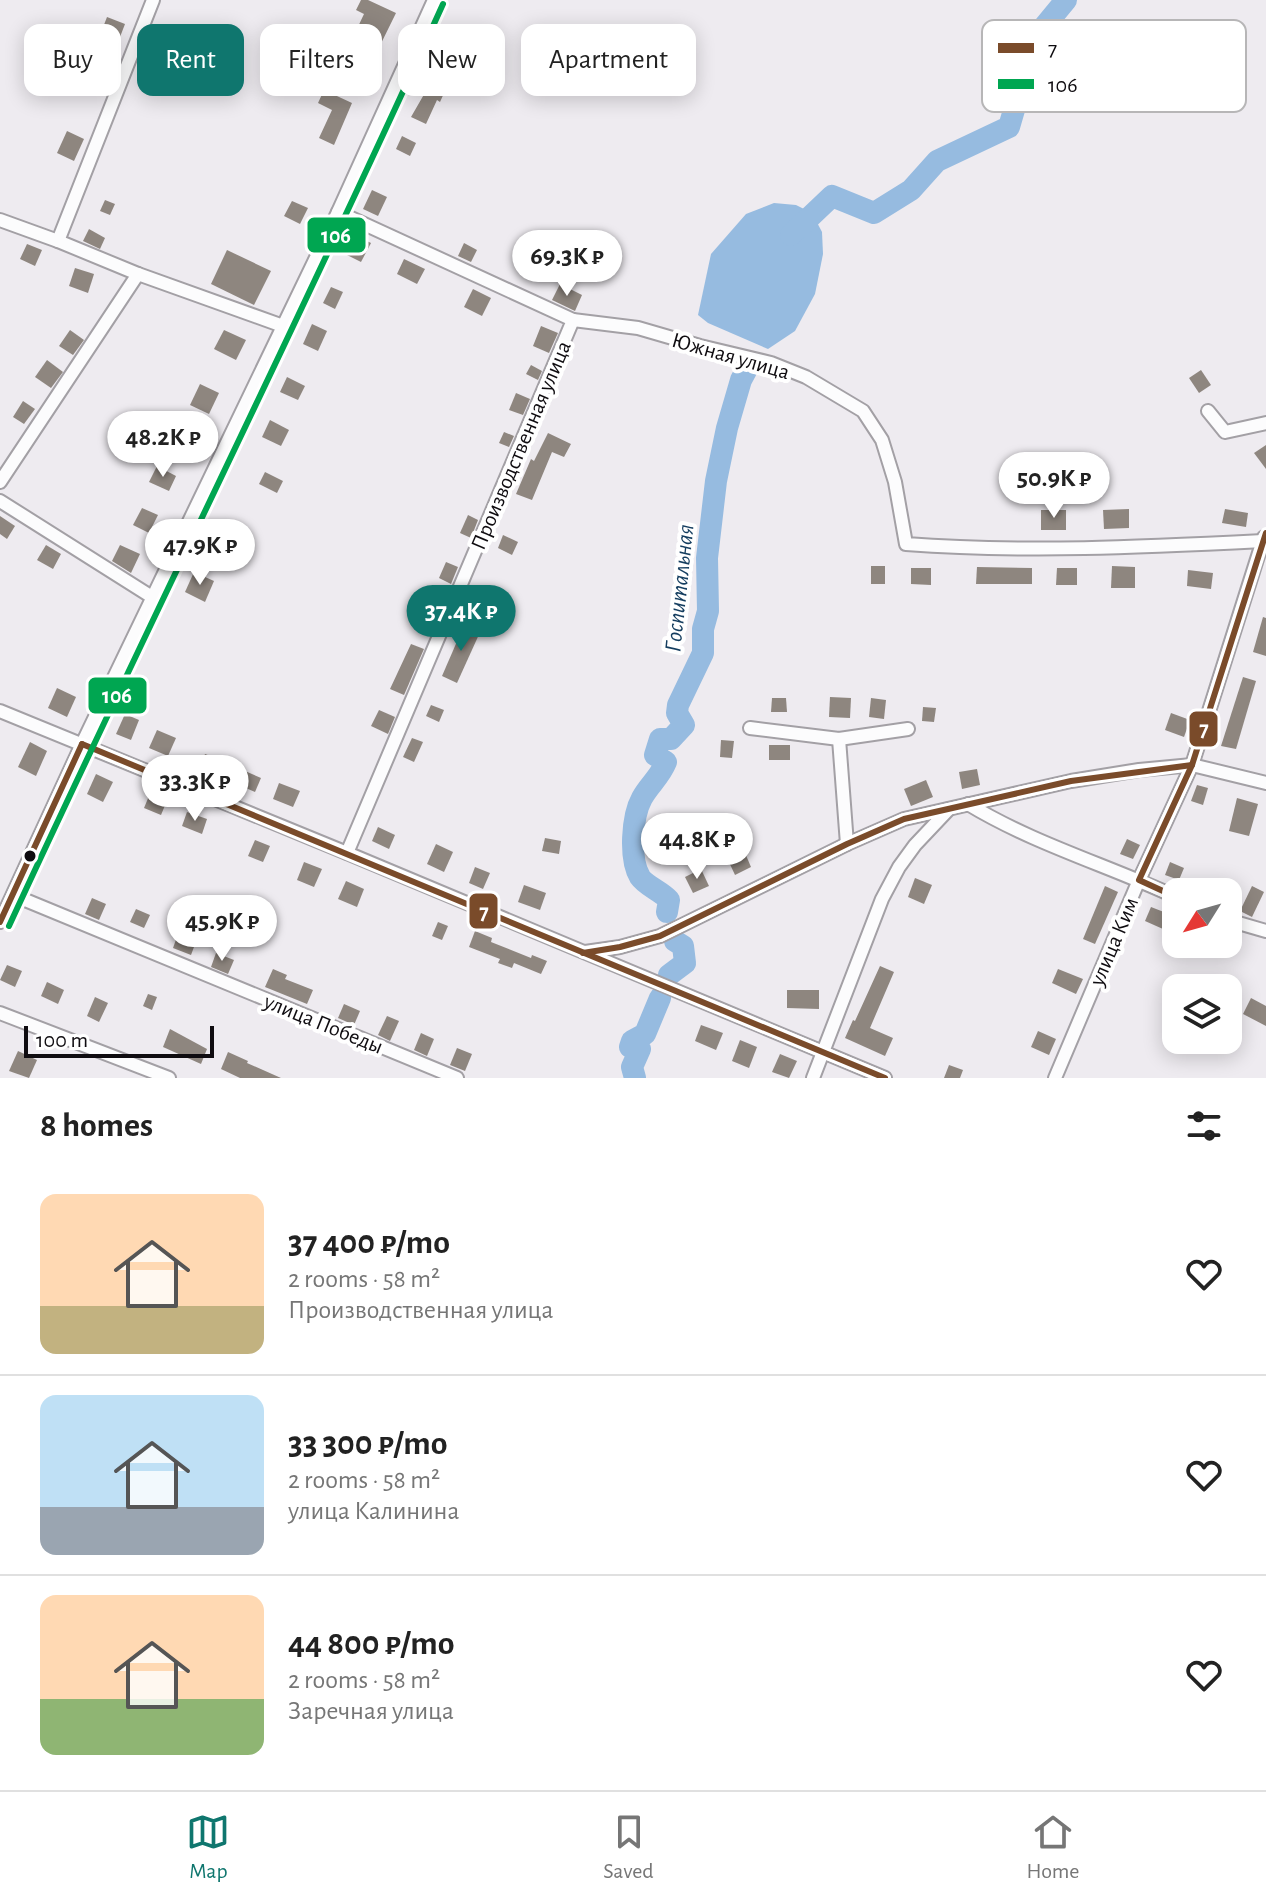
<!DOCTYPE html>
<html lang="en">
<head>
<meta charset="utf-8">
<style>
  :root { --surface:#fff; --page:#f2f2f2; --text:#222; --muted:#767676; --line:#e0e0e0; --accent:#0f766e }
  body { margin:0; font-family:"Alegreya Sans",sans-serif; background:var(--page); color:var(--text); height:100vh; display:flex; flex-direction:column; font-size:30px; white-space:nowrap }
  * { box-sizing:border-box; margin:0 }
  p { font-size:26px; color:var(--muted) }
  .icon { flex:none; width:44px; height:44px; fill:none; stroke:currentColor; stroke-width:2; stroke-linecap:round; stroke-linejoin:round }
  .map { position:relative; height:1078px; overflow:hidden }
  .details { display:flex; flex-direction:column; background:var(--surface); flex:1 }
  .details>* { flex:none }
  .guide { position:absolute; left:24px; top:24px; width:800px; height:72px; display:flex; gap:16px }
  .needle { width:52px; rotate:233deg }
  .controls { position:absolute; left:1162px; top:878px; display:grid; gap:16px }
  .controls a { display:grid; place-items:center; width:80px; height:80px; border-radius:16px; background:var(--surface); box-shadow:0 4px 20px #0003; font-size:40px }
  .scale { position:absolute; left:24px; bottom:20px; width:190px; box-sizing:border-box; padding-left:8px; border:4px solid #0f0c10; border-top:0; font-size:22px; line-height:28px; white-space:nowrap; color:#0f0c10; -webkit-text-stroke:6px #fff; paint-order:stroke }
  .price { position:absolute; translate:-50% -68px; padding:0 18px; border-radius:28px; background:#fff; color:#222; font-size:26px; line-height:52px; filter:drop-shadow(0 2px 4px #0008) }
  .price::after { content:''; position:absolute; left:50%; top:48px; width:24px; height:18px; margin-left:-12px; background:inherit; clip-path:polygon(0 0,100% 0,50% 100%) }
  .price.current { background:var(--accent); color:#fff }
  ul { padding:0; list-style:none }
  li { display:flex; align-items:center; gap:24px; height:200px; padding:0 40px }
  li+li { border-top:2px solid var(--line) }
  li span { display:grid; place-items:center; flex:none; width:224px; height:160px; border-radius:16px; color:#555 }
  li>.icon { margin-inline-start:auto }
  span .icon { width:96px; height:96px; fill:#fffc; stroke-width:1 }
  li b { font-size:34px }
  h2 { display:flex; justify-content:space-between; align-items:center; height:96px; padding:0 40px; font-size:34px }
  .tag { padding:0 28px; border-radius:16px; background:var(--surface); box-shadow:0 4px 20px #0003; font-size:28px; line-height:72px }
  .tag.current { background:var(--accent); color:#fff }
  .tabs { display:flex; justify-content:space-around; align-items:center; height:112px; border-top:2px solid var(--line); background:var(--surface); font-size:22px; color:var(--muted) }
  .tabs a { display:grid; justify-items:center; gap:4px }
  .tabs .current { color:var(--accent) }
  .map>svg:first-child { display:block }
  .water { fill:#96bbe0 }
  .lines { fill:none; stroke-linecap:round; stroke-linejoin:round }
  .river { stroke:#96bbe0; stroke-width:22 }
  .building { fill:#8e867f }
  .minor-casing { stroke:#a3a0a5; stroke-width:16 }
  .minor { stroke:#fcfcfd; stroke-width:12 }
  .bus-1-casing { stroke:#fff; stroke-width:12 }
  .bus-2-casing { stroke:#fff; stroke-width:12 }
  .bus-1 { stroke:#7a4b2a; stroke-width:6 }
  .bus-2 { stroke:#00a651; stroke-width:6 }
  .bus-dot { fill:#0f0c10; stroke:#fff; stroke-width:3 }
  .labels { text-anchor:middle; stroke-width:8; stroke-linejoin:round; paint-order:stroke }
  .street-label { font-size:22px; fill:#0f0c10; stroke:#fff }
  .water-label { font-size:24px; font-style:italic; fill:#143d5f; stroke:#fff }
  .key { fill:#fff; stroke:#b7b6b7; stroke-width:2 }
  .key-label { font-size:22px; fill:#0f0c10 }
  .line-badge { stroke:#fff; stroke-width:3 }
  .badge-label { font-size:22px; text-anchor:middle; font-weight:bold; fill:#fff }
</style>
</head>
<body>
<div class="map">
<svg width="1266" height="1078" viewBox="0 0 1266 1078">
  <rect width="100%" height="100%" fill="#eeebf0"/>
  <path class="water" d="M774,203L796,205L812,213L822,232L823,254L815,294L795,331L768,349L708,323L698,315L711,254L746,214Z"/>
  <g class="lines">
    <g class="river">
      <path d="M791,235L832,196L874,213L911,190L937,161L1009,127L1023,79L1042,56L1038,34L1066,0"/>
      <path d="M667,912L669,900C661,891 646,886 640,877C629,859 632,816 642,798C649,785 660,777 666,762L655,755L660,739H671L684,725L677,713L678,705L703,653V629L708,611L707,558L716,481L727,428L741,380L749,365"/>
      <path d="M669,975L685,963L683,946L675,941"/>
      <path d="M635,1078L632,1067L640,1049L630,1047L632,1041L645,1034L660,998"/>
    </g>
  </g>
  <g class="building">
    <path d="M361,0H368L396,13L365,76L349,68L364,37L355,33L364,14L356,10Z"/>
    <path d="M107,17L125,24L120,37L102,30Z"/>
    <path d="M448,42L460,48L452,65L440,59Z"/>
    <path d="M95,70L110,76L103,93L89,87Z"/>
    <path d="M430,84L445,91L440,102L437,100L426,124L411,117Z"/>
    <path d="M324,90L352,103L334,145L319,138L332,110L318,103Z"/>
    <path d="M67,131L84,139L74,161L57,153Z"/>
    <path d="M402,136L416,143L410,156L396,149Z"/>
    <path d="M372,190L387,197L378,216L363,209Z"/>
    <path d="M105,200L115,204L110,215L100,211Z"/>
    <path d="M292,201L308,208L300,224L284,216Z"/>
    <path d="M89,229L105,238L100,249L83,241Z"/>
    <path d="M354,235L371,243L361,262L345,254Z"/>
    <path d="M464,243L477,250L471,262L458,256Z"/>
    <path d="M27,244L42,250L35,266L20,259Z"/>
    <path d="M227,250L271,271L254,305L211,284Z"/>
    <path d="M404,259L425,269L417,284L397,274Z"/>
    <path d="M75,268L94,274L88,293L69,286Z"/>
    <path d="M560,284L582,295L575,311L552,300Z"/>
    <path d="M331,287L343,292L335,309L323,303Z"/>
    <path d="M473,289L491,298L482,316L464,307Z"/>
    <path d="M312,324L327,331L318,351L303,344Z"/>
    <path d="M541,326L558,333L549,353L533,346Z"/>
    <path d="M70,330L84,340L73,355L59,346Z"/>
    <path d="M224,330L246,340L236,360L214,349Z"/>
    <path d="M47,360L63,372L51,388L35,377Z"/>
    <path d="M531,365L542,371L538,380L526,374Z"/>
    <path d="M1201,370L1211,385L1199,393L1189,378Z"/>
    <path d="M287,377L305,386L298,400L280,392Z"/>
    <path d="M200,384L219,393L209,414L190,405Z"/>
    <path d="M516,393L530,399L523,415L509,410Z"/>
    <path d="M23,401L35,409L24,424L13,417Z"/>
    <path d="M270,420L289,430L281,446L262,437Z"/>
    <path d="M186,425L202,433L194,449L178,442Z"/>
    <path d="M504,432L514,436L509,447L499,443Z"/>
    <path d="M548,433L571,444L564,457L552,452L532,500L516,494L531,459L534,461Z"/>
    <path d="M1266,445V469L1254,453Z"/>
    <path d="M157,466L176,476L169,491L149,482Z"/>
    <path d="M265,472L283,481L277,493L259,484Z"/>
    <path d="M142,508L158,515L149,533L133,525Z"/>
    <path d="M1129,509V528L1104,529L1103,510Z"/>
    <path d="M1225,509L1248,513L1246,527L1222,523Z"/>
    <rect x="1041" y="510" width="25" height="20"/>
    <path d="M468,515L478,520L471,538L460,533Z"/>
    <path d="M0,516L15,526L7,539L0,534Z"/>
    <path d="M215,531L230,539L221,557L206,550Z"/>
    <path d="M503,535L518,542L512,555L498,548Z"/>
    <path d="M46,545L61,554L53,569L37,560Z"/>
    <path d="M120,545L140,554L131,573L112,561Z"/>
    <path d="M446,562L458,567L451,584L439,578Z"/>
    <rect x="871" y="566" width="14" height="18"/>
    <path d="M1112,566L1135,567V588H1111Z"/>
    <path d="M977,567L1032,568V584H976Z"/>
    <path d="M911,568H931V585L911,584Z"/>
    <path d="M1057,568H1077V585H1056Z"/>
    <path d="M1188,570L1213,573L1211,589L1187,586Z"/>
    <path d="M194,572L214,581L205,602L185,592Z"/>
    <path d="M427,607L439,612L433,628L420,622Z"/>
    <path d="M1263,617L1266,618V656L1253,652Z"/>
    <path d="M465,623L481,630L457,683L442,676Z"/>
    <path d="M411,644L424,649L404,695L390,689Z"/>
    <path d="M1243,677L1256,681L1236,749L1221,746Z"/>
    <path d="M57,688L76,697L67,717L48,708Z"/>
    <path d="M830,697L851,698L850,718L829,717Z"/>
    <path d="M772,698H786L787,712H771Z"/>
    <path d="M871,698L886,700L884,719L869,717Z"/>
    <path d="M431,705L444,710L439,722L426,716Z"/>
    <path d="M923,707L936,708L934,722L922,721Z"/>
    <path d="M379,710L395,717L388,734L371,726Z"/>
    <path d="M1171,713L1190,720L1184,737L1165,730Z"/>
    <path d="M125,714L139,720L131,740L116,734Z"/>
    <path d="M157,730L176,738L168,756L149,748Z"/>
    <path d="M412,738L423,742L414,762L403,757Z"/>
    <path d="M721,740L734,741L732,758L720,757Z"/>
    <path d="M30,742L47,751L36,776L18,767Z"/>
    <rect x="769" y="745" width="21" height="15"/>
    <path d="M205,754L224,761L218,777L199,769Z"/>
    <path d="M977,769L980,785L962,789L959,772Z"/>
    <path d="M245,771L261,778L255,792L239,785Z"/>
    <path d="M96,774L113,782L103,802L87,794Z"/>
    <path d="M926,780L933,797L911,806L904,789Z"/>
    <path d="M279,783L300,791L293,807L273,799Z"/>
    <path d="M1197,785L1208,788L1203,805L1191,801Z"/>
    <path d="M149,796L166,803L161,815L144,808Z"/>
    <path d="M1237,798L1258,804L1249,836L1229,831Z"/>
    <path d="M187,812L207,819L202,834L182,826Z"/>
    <path d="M378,827L395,835L389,849L372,841Z"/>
    <path d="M545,838L561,841L559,854L542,851Z"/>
    <path d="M1127,839L1140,845L1133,859L1120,854Z"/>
    <path d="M255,840L270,846L263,862L248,856Z"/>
    <path d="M436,844L453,852L444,872L427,864Z"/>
    <path d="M745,853L751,867L735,875L728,860Z"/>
    <path d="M304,862L322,869L314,887L297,880Z"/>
    <path d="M1170,862L1184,868L1179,880L1165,875Z"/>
    <path d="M475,867L490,873L483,889L469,883Z"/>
    <path d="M701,869L709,886L693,893L685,877Z"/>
    <path d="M915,878L932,885L924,904L908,897Z"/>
    <path d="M346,881L364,889L357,907L338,899Z"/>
    <path d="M524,885L546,893L540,910L518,902Z"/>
    <path d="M1105,886L1118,892L1095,944L1083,939Z"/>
    <path d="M1252,886L1264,892L1252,917L1240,911Z"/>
    <path d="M92,898L106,904L99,920L85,914Z"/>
    <path d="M1151,907L1169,914L1163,929L1145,921Z"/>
    <path d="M136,909L150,915L144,928L130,922Z"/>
    <path d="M438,922L448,926L442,940L432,936Z"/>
    <path d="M179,931L197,939L191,955L173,948Z"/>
    <path d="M475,931L492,938L491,942L531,958L532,955L547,961L541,974L514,963L512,968L498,963L500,959L469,947Z"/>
    <path d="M216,953L234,960L228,974L211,967Z"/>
    <path d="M7,965L22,971L15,987L0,980Z"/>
    <path d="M880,966L894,972L870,1028L893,1038L885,1056L845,1038L853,1020L855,1021Z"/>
    <path d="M273,969L287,975L285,979L313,990L307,1004L265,987Z"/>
    <path d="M1058,969L1083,979L1076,994L1052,983Z"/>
    <path d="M47,982L64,990L58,1004L41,996Z"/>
    <path d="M787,990H819V1009L787,1008Z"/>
    <path d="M148,994L157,997L152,1010L143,1006Z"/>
    <path d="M95,997L108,1003L99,1022L87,1016Z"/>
    <path d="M1251,998L1266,1006V1026L1243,1014Z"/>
    <path d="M344,1004L360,1011L354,1025L338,1018Z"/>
    <path d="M387,1016L399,1021L390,1041L378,1035Z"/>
    <path d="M701,1025L723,1033L716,1050L695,1041Z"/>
    <path d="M170,1029L207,1049L201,1064L163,1047Z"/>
    <path d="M1038,1031L1056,1039L1049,1055L1031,1047Z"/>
    <path d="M421,1033L434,1039L427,1056L414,1050Z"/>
    <path d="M740,1040L757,1047L749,1068L732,1061Z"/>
    <path d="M457,1048L472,1054L465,1071L450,1065Z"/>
    <path d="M18,1051L37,1060L29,1078L9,1071Z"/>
    <path d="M228,1052L248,1061L247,1063L281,1078H240L221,1069Z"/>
    <path d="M780,1054L797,1061L789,1078L772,1072Z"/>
    <path d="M949,1065L963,1070L960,1078H944Z"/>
  </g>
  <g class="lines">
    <defs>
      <g id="minor">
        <path d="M153,0L58,241L138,274L283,326"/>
        <path d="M338,212L573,320L347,853"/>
        <path d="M0,220L58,241"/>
        <path d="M573,320L638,328L700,346L771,363L806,377L863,411L882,440L895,482L906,544C1024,553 1144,547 1263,541"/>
        <path d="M1208,411L1225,432L1266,423"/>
        <path d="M0,482L138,274"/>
        <path d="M0,501L152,597"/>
        <path d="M0,711L347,853L885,1078"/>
        <path d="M750,728L839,739L908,729"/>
        <path d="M839,739L847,844"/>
        <path d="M968,804C1034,844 1107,865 1176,897"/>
        <path d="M13,895L457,1078"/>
        <path d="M1228,920L1266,931"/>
        <path d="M0,922L82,744L338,212L434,0"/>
        <path d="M585,952L620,947L660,936L847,844L904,819L1071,781L1139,770L1192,765L1266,783"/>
        <path d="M0,1013L169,1078"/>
        <path d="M813,1078L882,899L899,867L915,845L949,809"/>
        <path d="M1055,1078L1139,880L1192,765L1264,537"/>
      </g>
    </defs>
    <use href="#minor" class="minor-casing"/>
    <use href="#minor" class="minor"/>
    <defs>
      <g id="bus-1">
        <path d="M82,744L885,1078"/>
        <path d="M1176,897L1139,880L1192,765L1266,533"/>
        <path d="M0,922L82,744"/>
        <path d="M583,953L620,947L660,936L847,844L904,819L1071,781L1192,765"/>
      </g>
      <path id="bus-2" d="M9,926C151,618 303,314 443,4"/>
    </defs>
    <use href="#bus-1" class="bus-1-casing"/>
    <use href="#bus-2" class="bus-2-casing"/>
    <use href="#bus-1" class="bus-1"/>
    <use href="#bus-2" class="bus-2"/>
  </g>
  <circle class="bus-dot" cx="30" cy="856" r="7"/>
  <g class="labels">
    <g class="street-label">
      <text transform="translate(731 355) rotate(16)" y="8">Южная улица</text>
      <text transform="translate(520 445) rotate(-67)" y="8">Производственная улица</text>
      <text transform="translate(1113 941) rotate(-67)" y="8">улица Ким</text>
      <text transform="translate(324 1023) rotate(22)" y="8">улица Победы</text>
    </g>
    <g class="water-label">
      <text transform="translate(679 588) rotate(-84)" y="8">Госпитальная</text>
    </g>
  </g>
  <rect x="982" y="20" width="264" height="92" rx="12" class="key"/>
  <rect x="998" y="43" width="36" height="10" fill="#7a4b2a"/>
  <rect x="998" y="79" width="36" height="10" fill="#00a651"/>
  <g class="key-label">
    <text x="1048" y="56">7</text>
    <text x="1048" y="92">106</text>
  </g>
  <g class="line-badge">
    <rect x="306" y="216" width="61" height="38" rx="8" fill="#00a651"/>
    <rect x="87" y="676" width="61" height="39" rx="8" fill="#00a651"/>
    <rect x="1188" y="710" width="31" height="38" rx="8" fill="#7a4b2a"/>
    <rect x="468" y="892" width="31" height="38" rx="8" fill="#7a4b2a"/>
  </g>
  <g class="badge-label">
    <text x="336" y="243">106</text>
    <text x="117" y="703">106</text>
    <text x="1204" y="736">7</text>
    <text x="484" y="919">7</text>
  </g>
</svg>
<div class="controls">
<a><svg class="needle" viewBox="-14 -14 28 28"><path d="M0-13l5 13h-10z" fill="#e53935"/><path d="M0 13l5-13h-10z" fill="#767676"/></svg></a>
<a><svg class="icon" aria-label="layers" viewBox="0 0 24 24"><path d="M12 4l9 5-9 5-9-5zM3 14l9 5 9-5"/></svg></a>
</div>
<div class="scale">100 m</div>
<b class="price" style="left:567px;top:298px">69.3K ₽</b>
<b class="price" style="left:163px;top:479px">48.2K ₽</b>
<b class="price" style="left:1054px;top:520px">50.9K ₽</b>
<b class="price" style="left:200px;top:587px">47.9K ₽</b>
<b class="price current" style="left:461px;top:653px">37.4K ₽</b>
<b class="price" style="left:195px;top:823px">33.3K ₽</b>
<b class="price" style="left:697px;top:881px">44.8K ₽</b>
<b class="price" style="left:222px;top:963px">45.9K ₽</b>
<div class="guide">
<a class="tag">Buy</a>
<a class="tag current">Rent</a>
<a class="tag">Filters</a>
<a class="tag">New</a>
<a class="tag">Apartment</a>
</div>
</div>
<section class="details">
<h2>8 homes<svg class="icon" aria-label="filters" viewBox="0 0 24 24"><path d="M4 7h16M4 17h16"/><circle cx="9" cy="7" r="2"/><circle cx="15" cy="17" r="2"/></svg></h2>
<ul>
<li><span style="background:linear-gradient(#ffd9b3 70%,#c2b280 0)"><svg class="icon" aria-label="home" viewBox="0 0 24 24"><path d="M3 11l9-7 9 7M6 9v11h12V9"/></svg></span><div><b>37 400 ₽/mo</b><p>2 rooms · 58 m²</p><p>Производственная улица</p></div><svg class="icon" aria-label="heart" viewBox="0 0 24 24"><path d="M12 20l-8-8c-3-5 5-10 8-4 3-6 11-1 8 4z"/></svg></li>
<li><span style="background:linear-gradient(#bfe0f5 70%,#9aa5b1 0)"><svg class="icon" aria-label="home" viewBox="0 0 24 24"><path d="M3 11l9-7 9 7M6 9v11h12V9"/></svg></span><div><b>33 300 ₽/mo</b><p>2 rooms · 58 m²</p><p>улица Калинина</p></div><svg class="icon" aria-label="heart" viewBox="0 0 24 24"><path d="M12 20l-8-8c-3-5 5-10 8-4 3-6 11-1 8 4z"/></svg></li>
<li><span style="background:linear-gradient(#ffd9b3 65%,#8fb573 0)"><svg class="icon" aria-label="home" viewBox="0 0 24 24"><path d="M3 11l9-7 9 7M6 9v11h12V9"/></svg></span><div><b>44 800 ₽/mo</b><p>2 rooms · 58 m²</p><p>Заречная улица</p></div><svg class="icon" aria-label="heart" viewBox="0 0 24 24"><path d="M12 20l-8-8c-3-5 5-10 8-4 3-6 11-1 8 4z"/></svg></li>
</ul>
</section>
<nav class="tabs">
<a class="current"><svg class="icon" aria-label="map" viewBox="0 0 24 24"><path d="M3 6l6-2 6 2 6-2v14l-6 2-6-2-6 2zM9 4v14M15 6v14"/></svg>Map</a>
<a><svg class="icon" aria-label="saved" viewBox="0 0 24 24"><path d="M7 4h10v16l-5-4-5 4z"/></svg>Saved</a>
<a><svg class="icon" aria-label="home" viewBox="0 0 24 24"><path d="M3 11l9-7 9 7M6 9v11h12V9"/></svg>Home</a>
</nav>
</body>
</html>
